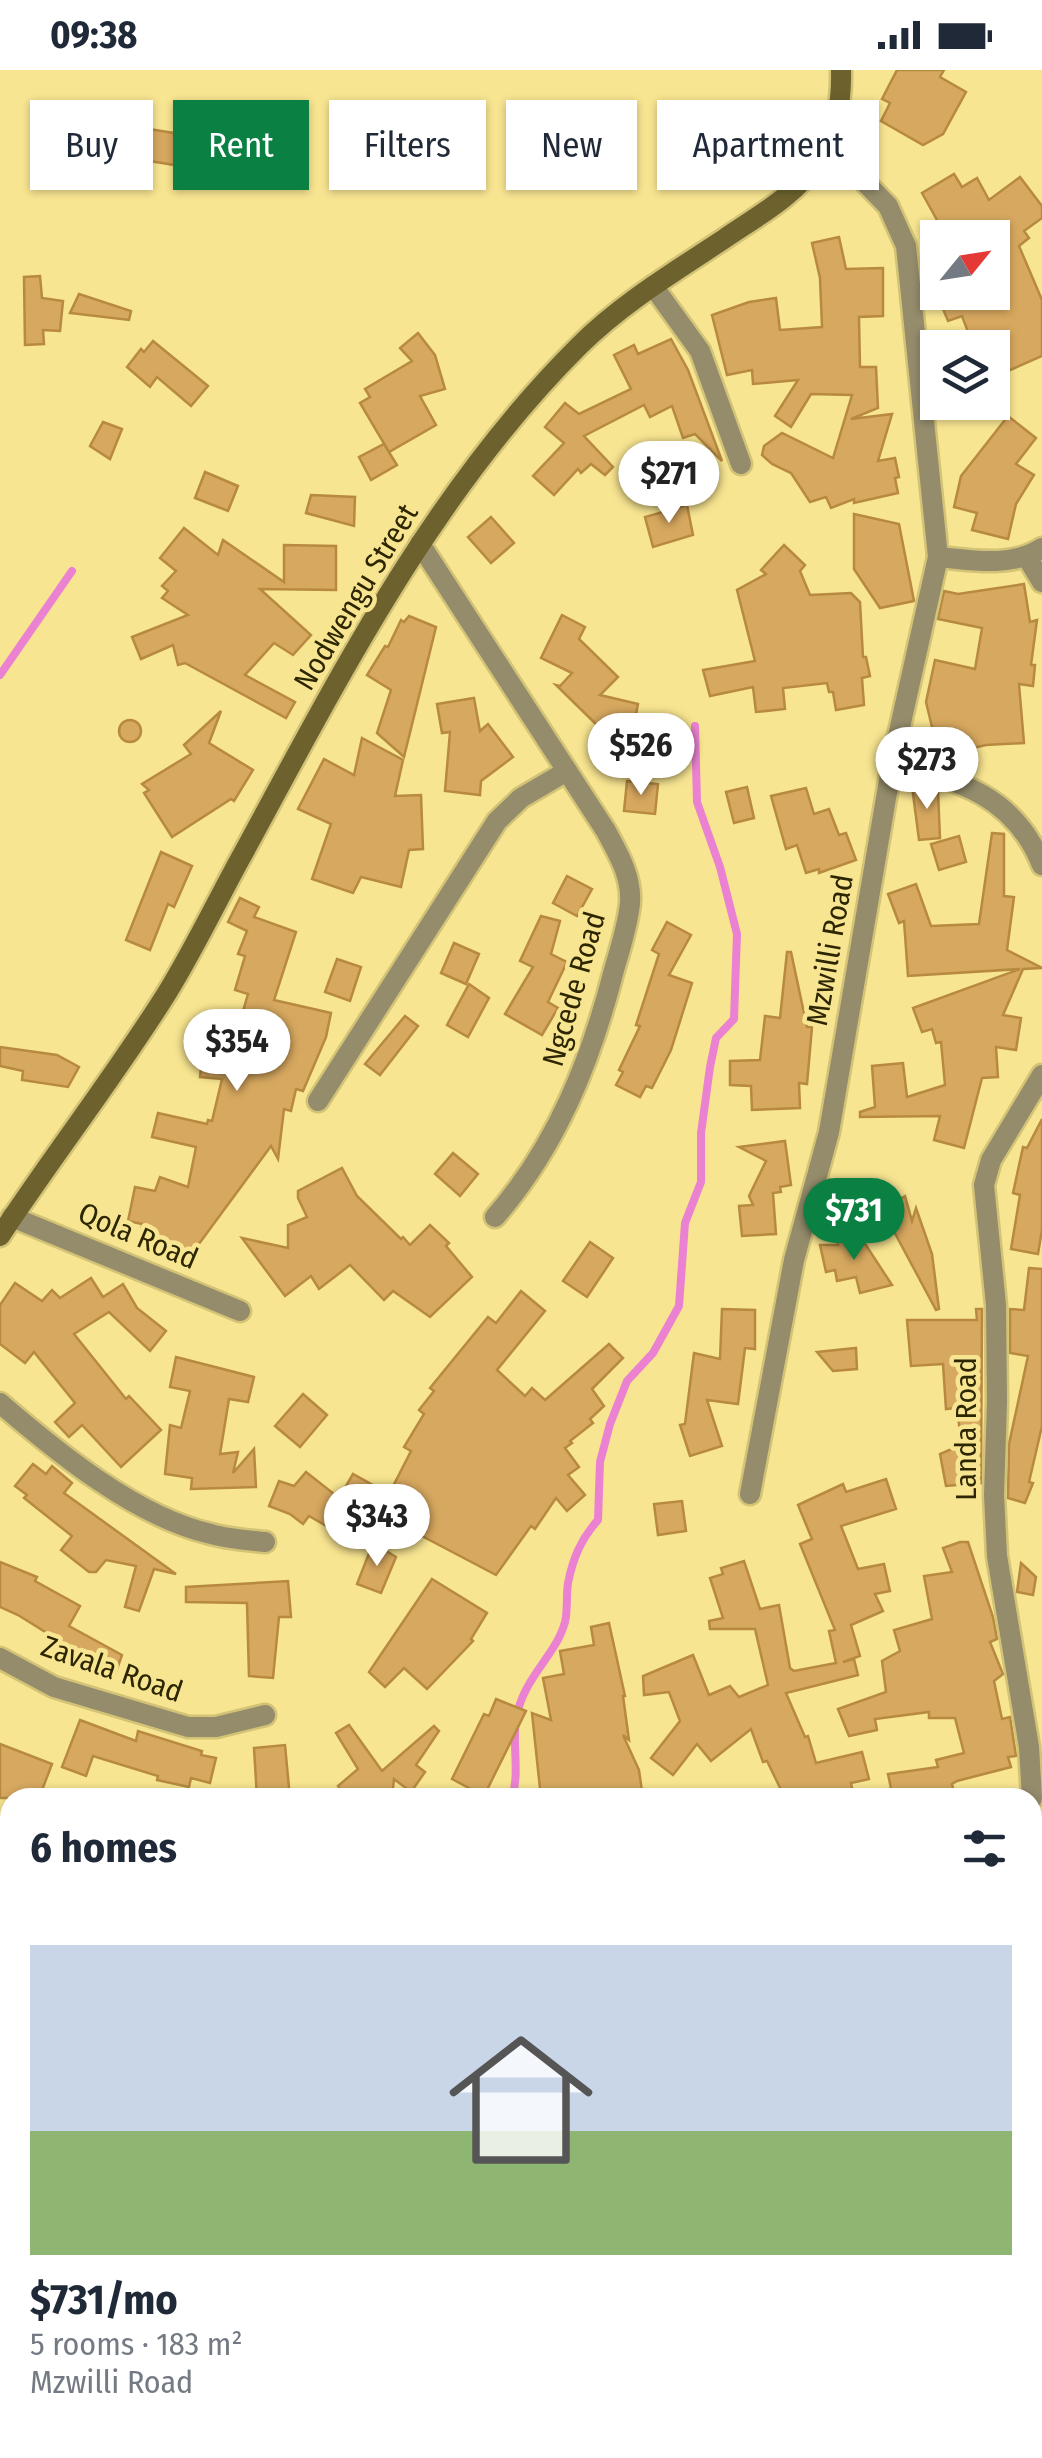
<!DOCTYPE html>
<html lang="en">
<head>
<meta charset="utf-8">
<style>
  :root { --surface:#fff; --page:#f2f2f3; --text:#1f2937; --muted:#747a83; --accent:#0b8043 }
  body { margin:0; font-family:"Fira Sans Condensed",sans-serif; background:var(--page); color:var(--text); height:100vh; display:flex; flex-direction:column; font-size:38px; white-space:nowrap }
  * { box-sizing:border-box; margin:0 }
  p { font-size:32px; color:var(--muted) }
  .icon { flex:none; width:55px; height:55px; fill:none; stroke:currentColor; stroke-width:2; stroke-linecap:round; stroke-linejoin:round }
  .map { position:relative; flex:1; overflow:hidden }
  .details { position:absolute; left:0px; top:1718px; width:1042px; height:672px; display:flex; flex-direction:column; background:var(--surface); border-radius:30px 30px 0 0; box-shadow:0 2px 8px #0004 }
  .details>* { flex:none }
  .hud { position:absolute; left:30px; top:30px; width:982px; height:90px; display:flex; gap:20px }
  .needle { width:65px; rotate:60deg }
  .controls { position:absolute; left:920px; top:150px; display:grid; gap:20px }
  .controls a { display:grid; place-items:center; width:90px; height:90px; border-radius:0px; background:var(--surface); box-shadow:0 2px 8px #0004; font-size:50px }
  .price { position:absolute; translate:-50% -85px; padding:0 22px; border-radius:35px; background:#fff; color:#222; font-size:32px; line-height:65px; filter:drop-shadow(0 2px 5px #0008) }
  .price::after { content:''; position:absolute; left:50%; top:60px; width:30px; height:22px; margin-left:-15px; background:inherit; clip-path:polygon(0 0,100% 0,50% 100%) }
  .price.current { background:var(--accent); color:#fff }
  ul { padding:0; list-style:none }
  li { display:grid; align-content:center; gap:20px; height:530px; padding:0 30px }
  li span { display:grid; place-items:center; height:310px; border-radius:0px; color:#555 }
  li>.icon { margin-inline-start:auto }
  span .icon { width:180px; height:180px; fill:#fffc; stroke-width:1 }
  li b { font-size:42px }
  h2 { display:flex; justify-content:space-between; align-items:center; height:120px; padding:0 30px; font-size:42px }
  .pill { padding:0 35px; border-radius:0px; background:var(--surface); box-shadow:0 2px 8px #0004; font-size:35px; line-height:90px }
  .pill.current { background:var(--accent); color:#fff }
  .status { display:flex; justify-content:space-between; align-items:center; height:70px; padding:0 50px; background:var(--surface); direction:ltr }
  .status svg { height:28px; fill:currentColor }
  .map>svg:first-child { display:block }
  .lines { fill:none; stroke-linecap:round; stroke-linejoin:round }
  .stream { stroke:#ea82d1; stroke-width:8 }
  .building { fill:#d7a85f; stroke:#b78a40; stroke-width:2.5 }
  .street-casing { stroke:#d3c377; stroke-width:25 }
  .secondary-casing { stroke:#d3c377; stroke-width:25 }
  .street { stroke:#948c6b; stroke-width:20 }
  .secondary { stroke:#6d622e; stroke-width:20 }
  .labels { text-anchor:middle; stroke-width:9; stroke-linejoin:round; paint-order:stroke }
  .street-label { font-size:30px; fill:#2d2602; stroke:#f8e591 }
</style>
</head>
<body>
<div class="status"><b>09:38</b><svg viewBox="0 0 49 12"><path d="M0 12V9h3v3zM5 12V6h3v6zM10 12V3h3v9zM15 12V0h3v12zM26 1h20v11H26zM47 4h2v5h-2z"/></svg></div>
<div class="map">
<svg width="1042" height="2388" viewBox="0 0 1042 2388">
  <rect width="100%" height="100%" fill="#f8e591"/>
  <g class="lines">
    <g class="stream">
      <path d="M0,605L72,501"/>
      <path d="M512,1728C520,1702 512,1675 516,1649C523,1607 556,1586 565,1552C568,1540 566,1525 568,1513C573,1488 581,1469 598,1450L600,1392L610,1354L627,1311L653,1283L679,1236L685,1153L701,1112V1063L710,997L716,968L734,949L737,864L720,797L697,732L695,656"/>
      <path d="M227,2388L235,2380"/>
    </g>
  </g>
  <g class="building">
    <path d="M897,0H944L940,7L966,22L943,64L923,75L881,51L890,33L882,29Z"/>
    <path d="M520,38L547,39L546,70L519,69Z"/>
    <path d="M76,47L186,65L256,62L258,92L210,97L174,95L70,78Z"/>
    <path d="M954,104L962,117L977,108L989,130L1020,107L1042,136V148L1024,161L1029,168L1019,176L1042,230V286L1001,304L992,278H974L962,246L948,251L936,222H992V168H947L922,123Z"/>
    <path d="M839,167L846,199L883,198V246L859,247L860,297H876L878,338L851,349L892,344L878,391L895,388L899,407L895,408L898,423L854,433V429L831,438L826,427L810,432L791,403L772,394L762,385L764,376L782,363L833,388L852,325L811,324L791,357L775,346L798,310L753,314L752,300L727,305L712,245L749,232L776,228L780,260L822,257L820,208L812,173Z"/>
    <path d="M40,206L42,228L63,231L60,261L43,260L44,274L25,275L24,207Z"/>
    <path d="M79,224L131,241L129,250L70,243Z"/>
    <path d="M418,263L435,285L445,319L420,326L436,355L389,382L360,333L370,327L365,319L412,291L400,278Z"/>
    <path d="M671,269L688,300L722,391L695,364L683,368L672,336L650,347L644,335L584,366L613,397L605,405L591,394L581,403L578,399L554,425L533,406L564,373L545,357L565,333L579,344L631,319L614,285L634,275L638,284Z"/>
    <path d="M153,271L208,316L191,336L157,307L150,317L127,297L141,279L144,282Z"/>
    <path d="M1008,346L1036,368L1016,394L1034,405L1016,434L1008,469L972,460L977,443L954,437L961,406Z"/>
    <path d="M103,352L122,359L110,389L90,376Z"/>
    <path d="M384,374L397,395L371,410L359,387Z"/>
    <path d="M205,402L238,416L228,441L195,428Z"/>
    <path d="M311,425L355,427L354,456L306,443Z"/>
    <path d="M687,435L693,465L653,477L645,447Z"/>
    <path d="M854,444L899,454L914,531L880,538L854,499Z"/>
    <path d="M491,447L514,473L491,493L468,467Z"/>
    <path d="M184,458L218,485L223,470L284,512V475L336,476V520L260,519L311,565L293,585L274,573L245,605L295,632L286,648L185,593L178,595L173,575L141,589L132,567L188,545L162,528L168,521L162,516L176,501L160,488Z"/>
    <path d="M784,475L805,495L800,501L810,525L851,523L860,532L863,587H866L870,606L862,608L864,635L836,640L833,622H829L827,613L783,618L785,639L756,642L753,617L710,626L703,600L755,591L737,520L766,504L761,500Z"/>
    <path d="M1024,514L1030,552L1037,550L1031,595H1035L1033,616L1019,614L1024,673L986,675L939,686L926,632L935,590L975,599L982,558L938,549L944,521L958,524Z"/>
    <path d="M562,545L585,557L579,569L618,607L600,625L638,634L629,679L598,672L601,659L556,615L560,616L572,603L541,588Z"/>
    <path d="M409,546L436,557L404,687L377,663L391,620L367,605L385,576L388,577L401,550L404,552Z"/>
    <path d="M474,628L480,661L488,654L513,687L481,711L480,725L445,721L450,662L442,663L437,634Z"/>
    <path d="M221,641L209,673L253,700L234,731L231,729L172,767L144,723L149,720L142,714L191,684L184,675Z"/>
    <circle cx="130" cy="661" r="11"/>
    <path d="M362,668L403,690L395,726L421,725L423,779L409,780L401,817L361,807L353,823L312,809L331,754L298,739L324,689L354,705Z"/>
    <path d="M627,711L658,714L655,744L624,741Z"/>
    <path d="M921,715L938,721L940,768L919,770L912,716Z"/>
    <path d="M747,717L754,748L734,753L726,722Z"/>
    <path d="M806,718L814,744L829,739L839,765L846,763L856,790L819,803V799L806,803L797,775L786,779L771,726Z"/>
    <path d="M992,763L1004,764V826L1014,827L1007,880L1042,898L1023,899L1003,945L1021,948L1016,980L996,977L998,1007L982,1008L964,1078L934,1070L940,1046L860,1047V1042L875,1037L872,996L903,993L907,1027L945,1015L941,972L936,973L932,959L922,962L913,938L1020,899L908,906L904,851L899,853L888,824L916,814L931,856L979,854Z"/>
    <path d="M959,766L966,792L939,800L931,774Z"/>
    <path d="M161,782L192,796L174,837L168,834L150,880L126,870Z"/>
    <path d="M567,806L592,819L577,846L553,833Z"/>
    <path d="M240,828L259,837L254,847L296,862L274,930L331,943L326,967L303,1021L296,1019L291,1041L284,1039L278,1089L271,1076L193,1182L140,1175L142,1154L128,1151L135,1117L155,1121L160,1107L188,1117L196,1077L152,1067L158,1043L207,1054L208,1050L212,1051L222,1009L200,1007L202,987L209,988L210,975H216L218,956L238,958L248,924L235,920L245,886L238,884L247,861L228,852Z"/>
    <path d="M541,846L560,851L551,884L567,892L548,932L558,938L542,965L505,944L533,897L520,891Z"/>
    <path d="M667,852L691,865L669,905L692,913L671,980L652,1018L646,1016L640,1027L616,1015L623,1002L619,1000L640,956L636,955L659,884L652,880Z"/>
    <path d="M454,873L479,884L466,914L441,903Z"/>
    <path d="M787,882H791L807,957H812L807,1014L799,1013L800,1038L752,1040L751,1016L730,1015V991L760,990L765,946L780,948Z"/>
    <path d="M337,889L361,897L350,931L325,922Z"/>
    <path d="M469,914L489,928L468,967L447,955Z"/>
    <path d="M405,946L418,956L380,1005L365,994Z"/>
    <path d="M0,977L57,985L79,997L68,1017L22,1010L23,1001L0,996Z"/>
    <path d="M1042,1049V1160L1038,1184L1011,1179L1020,1125L1013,1123L1023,1077L1027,1078Z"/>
    <path d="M785,1071L791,1115L780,1117L781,1122L773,1123L776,1164L742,1166L739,1136L753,1135L749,1126L766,1091L739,1077Z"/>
    <path d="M453,1083L478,1104L460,1126L435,1104Z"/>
    <path d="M342,1098L357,1126L401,1169L403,1167L410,1175L430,1155L449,1173L446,1176L472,1207L430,1247L393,1221L384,1230L350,1195L319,1219L311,1206L285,1226L242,1168L288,1178V1155L307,1147L298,1128V1121Z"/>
    <path d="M905,1126L912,1151L916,1138L932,1184L939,1239L936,1240L882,1139Z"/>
    <path d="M858,1163L892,1215L860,1223L856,1207L837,1211L835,1200L826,1202L820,1175H838L836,1168Z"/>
    <path d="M590,1172L613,1188L587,1227L563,1211Z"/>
    <path d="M1029,1198L1042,1199V1356L1029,1412L1033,1413L1025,1433L1008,1428L1009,1374L1028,1286L1010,1283V1239L1024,1240Z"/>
    <path d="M91,1208L103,1227L123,1214L137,1238L166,1261L150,1281L109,1242L74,1264L126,1329L129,1326L161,1360L121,1397L82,1355L69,1367L55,1352L75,1333L34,1282L25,1293L0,1274V1235L15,1213L42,1231L52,1220L60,1228Z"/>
    <path d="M521,1221L545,1241L497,1300L525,1326L532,1318L545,1330L609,1274L623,1288L592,1319L604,1336L590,1349L593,1353L570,1371L572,1373L565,1378L579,1397L568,1405L585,1425L567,1441L556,1428L535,1459L531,1456L496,1505L382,1445L363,1477L309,1446L303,1454L290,1444L269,1436L279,1411L294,1416L306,1402L339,1428L353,1404L389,1424L411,1381L404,1377L424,1344L419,1340L434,1321L430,1318L488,1247L496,1253Z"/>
    <path d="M722,1239L755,1240V1279L745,1278L738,1334L707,1330L722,1376L690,1386L680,1355L685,1354L694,1283L720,1289Z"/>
    <path d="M976,1239H982L981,1413L946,1416L940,1384L961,1375L958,1344H956L955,1338L946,1339L943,1294L911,1296L907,1250H977Z"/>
    <path d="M856,1278L857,1299L833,1301L817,1282Z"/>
    <path d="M176,1287L254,1307L248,1332L229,1329L220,1384L238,1382L233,1403L254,1379L256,1417L191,1419L192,1408L165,1404L170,1355L181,1358L190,1321L170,1317Z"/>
    <path d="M303,1324L327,1345L300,1377L275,1356Z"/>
    <path d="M33,1394L46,1404L52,1396L72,1413L64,1423L176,1504L154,1499L139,1541L125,1537L136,1496L106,1490L96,1502H89L61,1480L72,1466L24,1428L27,1425L15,1416Z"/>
    <path d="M886,1409L896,1439L841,1456L858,1499L884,1494L890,1521L875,1524L883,1541L851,1555L860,1586L843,1592L854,1589L858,1605L786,1623L805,1667L808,1666L816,1693L862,1682L869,1709L851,1713L854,1728H785L767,1691L763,1692L751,1659L711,1691L697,1674L673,1705L651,1688L680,1651L669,1622L644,1625L643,1606L693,1585L709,1625L730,1616L739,1627L768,1615L755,1559H710L709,1551L723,1548L710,1508L723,1504L721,1498L744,1491L760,1539L779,1535L790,1598L794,1601L836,1593L829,1561L835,1560L800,1474L812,1469L798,1435L843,1414L846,1422Z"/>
    <path d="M682,1431L686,1461L658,1465L654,1434Z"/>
    <path d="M960,1472H968L993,1547L997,1569L990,1572L1003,1604L994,1611L1002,1649L1010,1647L1016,1686L1008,1687L1011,1697L957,1711L952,1714L953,1718L918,1728H893L888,1704L938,1697L936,1690L964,1683L955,1648H929V1642L875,1649L877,1660L849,1666L838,1639L886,1622L882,1591L900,1581L894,1560L932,1549L924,1506L952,1502L943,1478Z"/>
    <path d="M373,1473L396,1487L381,1523L357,1514Z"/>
    <path d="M0,1492L37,1507L35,1511L80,1536L69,1556L122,1585L115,1605L56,1573L58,1570L18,1545L0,1537Z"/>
    <path d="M1021,1493L1036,1507L1033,1525L1017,1522Z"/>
    <path d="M432,1509L487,1543L471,1569L473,1571L427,1619L404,1598L385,1617L369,1602Z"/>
    <path d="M288,1511L291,1547H279L273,1608L249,1606L247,1533L186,1532V1517Z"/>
    <path d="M609,1553L625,1626H623L629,1670L623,1665L639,1700L643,1728H541L532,1643L551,1650L543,1608L564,1604L560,1581L594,1575L591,1557Z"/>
    <path d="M496,1629L526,1641L484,1726L452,1709L484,1644L489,1646Z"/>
    <path d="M80,1650L136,1671L138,1661L202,1681L201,1685L216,1688L210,1713L191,1708L189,1717L157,1710L158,1706L93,1686L86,1706L62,1697Z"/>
    <path d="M349,1655L382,1701L434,1656L439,1661L416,1695L425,1702L411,1722L394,1709L392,1728H347L338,1716L358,1699L336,1663Z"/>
    <path d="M0,1674L52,1694L39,1728H0Z"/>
    <path d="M285,1675L290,1728H257L254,1678Z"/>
  </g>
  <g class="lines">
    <defs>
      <g id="street">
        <path d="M653,216L700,281L741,394"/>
        <path d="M420,474L606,761C618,783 632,807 630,833C628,855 620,879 614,900C591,990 557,1076 495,1147"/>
        <path d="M938,487C972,490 1011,498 1042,478"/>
        <path d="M1027,487L1042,512"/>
        <path d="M892,693C959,711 1014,725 1042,795"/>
        <path d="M318,1031L497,751L521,728L567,701"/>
        <path d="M12,1147L240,1241"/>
        <path d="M0,1333C57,1382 136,1447 211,1464C228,1469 247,1470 265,1472"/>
        <path d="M750,1424L794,1190L829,1062L892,693L938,487L906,176L888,136L827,73"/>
        <path d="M0,1588L54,1617L188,1657H216L265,1645"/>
        <path d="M1032,1728L1029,1677L997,1486L994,1425L997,1332L996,1235L984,1115L991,1090L1042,1005"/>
        <path d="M1032,1788L1042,1796"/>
        <path d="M0,1816L10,1819"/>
        <path d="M1032,2272L1042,2290"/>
        <path d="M1032,2312L1042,2303"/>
        <path d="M340,2380L343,2388"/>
        <path d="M745,2388L746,2380"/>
        <path d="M946,2388L955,2380"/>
      </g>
      <path id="secondary" d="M0,1166C54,1084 115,1006 167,923C193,881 215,835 239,791C337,611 432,422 579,276C621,234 674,202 724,169C756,147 795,126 817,93C836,64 842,34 841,0"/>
    </defs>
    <use href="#street" class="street-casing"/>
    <use href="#secondary" class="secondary-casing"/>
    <use href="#street" class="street"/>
    <use href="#secondary" class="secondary"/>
  </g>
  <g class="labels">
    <g class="street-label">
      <text transform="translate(356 527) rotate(-59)" y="10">Nodwengu Street</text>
      <text transform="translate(830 880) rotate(-80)" y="10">Mzwilli Road</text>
      <text transform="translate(574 919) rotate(-74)" y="10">Ngcede Road</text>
      <text transform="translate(138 1166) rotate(23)" y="10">Qola Road</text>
      <text transform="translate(966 1359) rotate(-90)" y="10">Landa Road</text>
      <text transform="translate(112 1599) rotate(19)" y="10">Zavala Road</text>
    </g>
  </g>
</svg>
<div class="controls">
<a><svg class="needle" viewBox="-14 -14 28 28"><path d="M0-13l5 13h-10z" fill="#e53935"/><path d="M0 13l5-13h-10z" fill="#747a83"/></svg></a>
<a><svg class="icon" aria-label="layers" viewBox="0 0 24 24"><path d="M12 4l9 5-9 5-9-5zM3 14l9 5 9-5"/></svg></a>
</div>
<b class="price" style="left:669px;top:456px">$271</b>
<b class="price" style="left:641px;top:728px">$526</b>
<b class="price" style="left:927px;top:742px">$273</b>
<b class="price" style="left:237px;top:1024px">$354</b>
<b class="price current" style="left:854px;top:1193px">$731</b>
<b class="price" style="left:377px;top:1499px">$343</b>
<div class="hud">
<a class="pill">Buy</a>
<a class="pill current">Rent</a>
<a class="pill">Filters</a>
<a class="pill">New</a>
<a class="pill">Apartment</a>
</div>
<section class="details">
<h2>6 homes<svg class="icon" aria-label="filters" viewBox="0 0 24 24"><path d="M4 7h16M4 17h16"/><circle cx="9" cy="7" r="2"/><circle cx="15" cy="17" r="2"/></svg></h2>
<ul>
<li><span style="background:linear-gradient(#c9d6e8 60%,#8fb573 0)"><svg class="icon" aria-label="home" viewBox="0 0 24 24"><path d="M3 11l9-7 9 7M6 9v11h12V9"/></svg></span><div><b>$731/mo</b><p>5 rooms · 183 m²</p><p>Mzwilli Road</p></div></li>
</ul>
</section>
</div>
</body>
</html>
